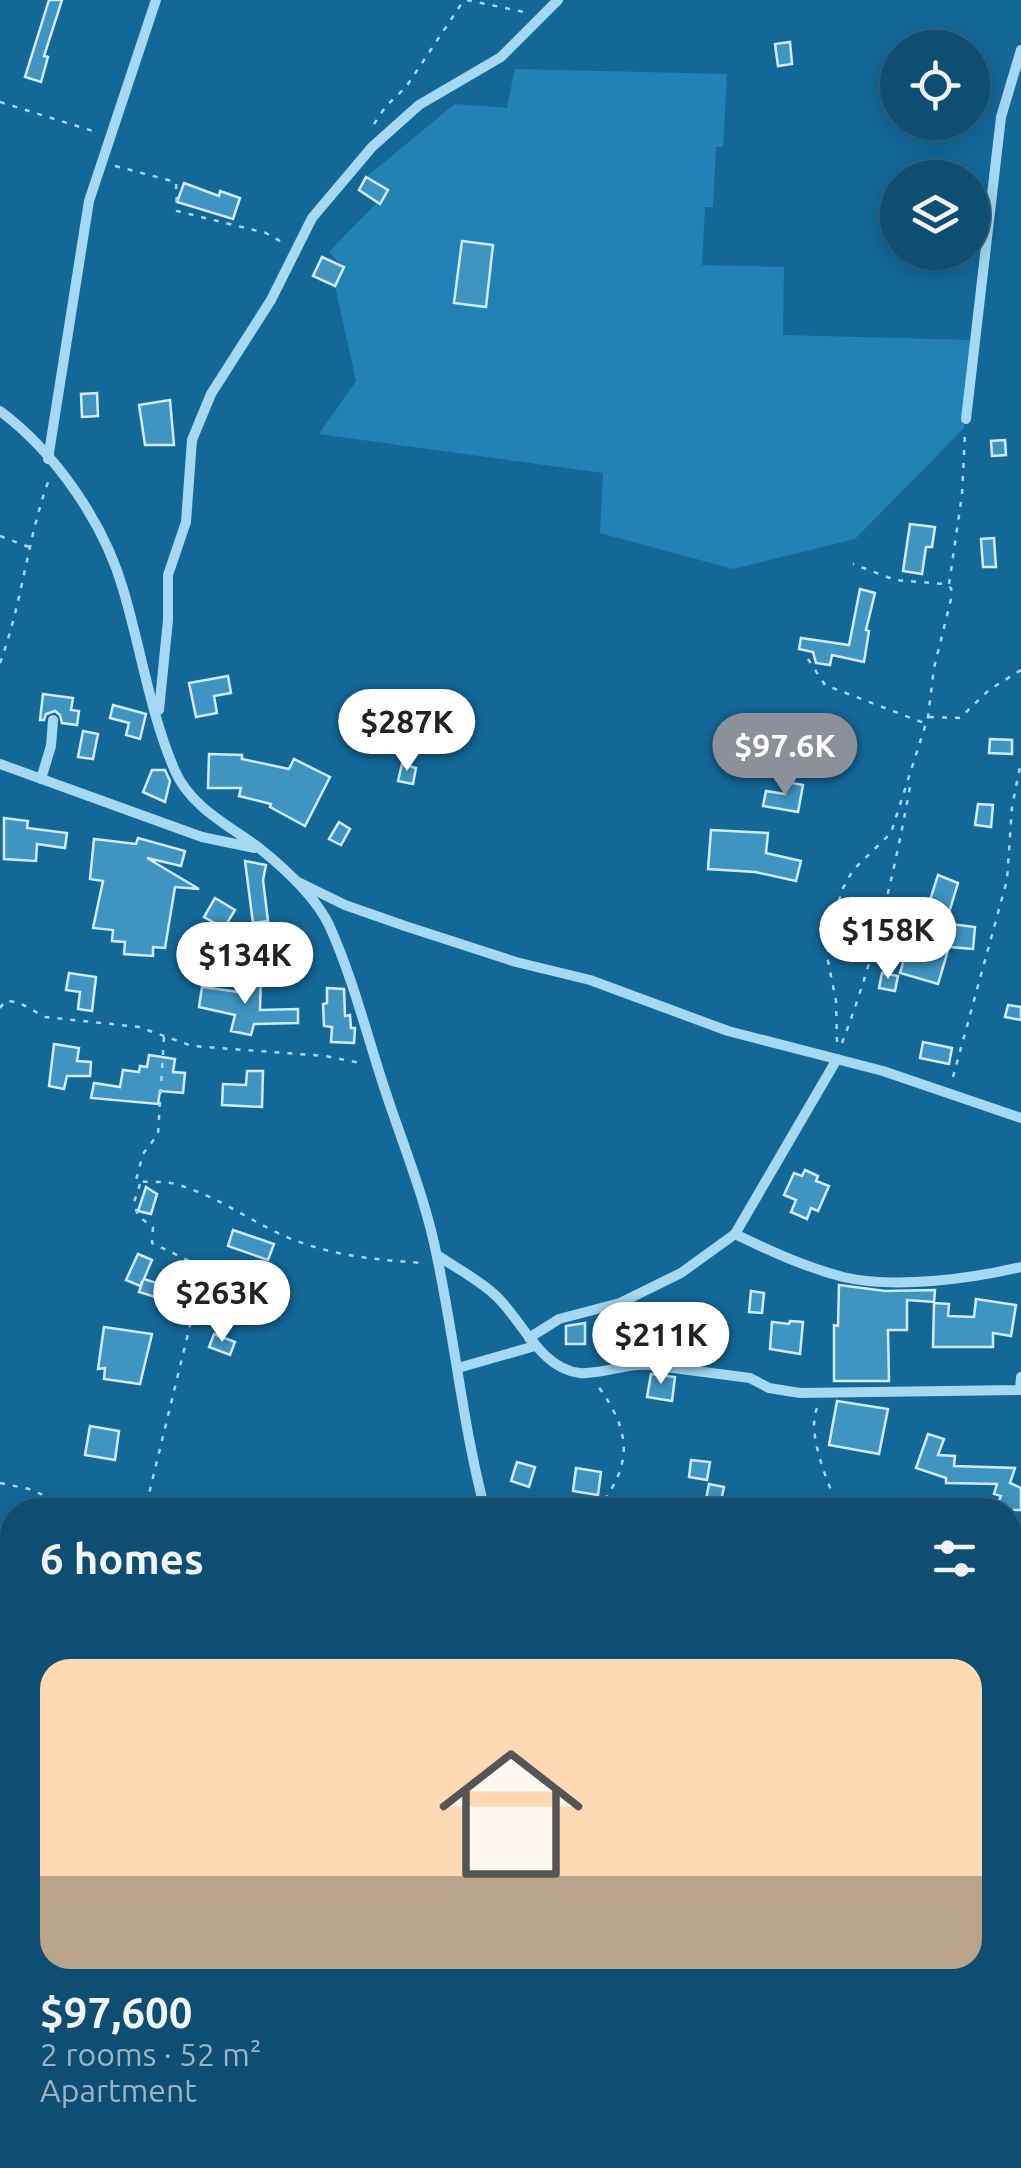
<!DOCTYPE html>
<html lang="en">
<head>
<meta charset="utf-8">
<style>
  :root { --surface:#0e4e72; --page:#1c587a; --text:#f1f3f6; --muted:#9bb4c4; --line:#2e6584; --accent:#8c9099 }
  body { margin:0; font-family:Ubuntu,sans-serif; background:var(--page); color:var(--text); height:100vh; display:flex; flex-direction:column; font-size:38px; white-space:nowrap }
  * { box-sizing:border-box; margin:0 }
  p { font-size:32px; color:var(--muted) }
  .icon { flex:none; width:55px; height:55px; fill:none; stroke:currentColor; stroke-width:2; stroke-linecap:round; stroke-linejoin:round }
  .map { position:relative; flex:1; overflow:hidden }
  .panel { position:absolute; left:0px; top:1498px; width:1022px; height:672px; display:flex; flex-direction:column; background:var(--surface); border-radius:40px 40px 0 0; box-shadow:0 5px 25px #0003,0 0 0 2px var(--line) }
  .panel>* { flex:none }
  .buttons { position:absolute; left:880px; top:30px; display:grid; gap:20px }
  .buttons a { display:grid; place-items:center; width:110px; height:110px; border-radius:50%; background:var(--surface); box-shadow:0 5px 25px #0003,0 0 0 2px var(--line); font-size:50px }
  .price { position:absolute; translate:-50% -85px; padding:0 22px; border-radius:35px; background:#fff; color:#222; font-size:32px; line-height:65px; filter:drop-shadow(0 2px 5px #0008) }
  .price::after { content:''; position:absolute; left:50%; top:60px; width:30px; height:22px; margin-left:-15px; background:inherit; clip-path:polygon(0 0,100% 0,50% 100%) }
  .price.active { background:var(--accent); color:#fff }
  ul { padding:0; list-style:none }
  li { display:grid; align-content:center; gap:20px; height:530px; padding:0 40px }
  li+li { border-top:2px solid var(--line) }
  li span { display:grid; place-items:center; height:310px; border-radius:30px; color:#555 }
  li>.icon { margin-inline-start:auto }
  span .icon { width:180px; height:180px; fill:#fffc; stroke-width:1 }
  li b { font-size:42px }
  h2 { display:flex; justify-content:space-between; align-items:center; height:120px; padding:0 40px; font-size:42px }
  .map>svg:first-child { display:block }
  .green { fill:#2282b5 }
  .building { fill:#4094c1; stroke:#cdedfd; stroke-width:2.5 }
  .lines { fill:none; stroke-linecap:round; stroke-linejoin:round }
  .path { stroke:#a5d8f3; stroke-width:2.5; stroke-dasharray:5 8; stroke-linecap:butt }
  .service { stroke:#a5d8f3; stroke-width:8 }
  .minor { stroke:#a5d8f3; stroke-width:10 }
</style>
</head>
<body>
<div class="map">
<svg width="1021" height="2168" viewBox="0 0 1021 2168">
  <rect width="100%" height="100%" fill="#136898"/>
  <path class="green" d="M515,69L727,74L723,147H716L713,207H705L702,265L784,267L783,335L971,340L964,428L855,539L733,569L600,533L603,473L319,434L356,381L335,286L344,267L329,252L388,191L366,177L455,104L507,108Z"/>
  <g class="building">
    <path d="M49,0H62L44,56L48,57L41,82L25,77Z"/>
    <path d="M790,42L792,64L778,66L775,44Z"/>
    <path d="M366,177L388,190L380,204L359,190Z"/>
    <path d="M184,183L219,196L220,191L240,198L233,219L177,202Z"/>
    <path d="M462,241L493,245L486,307L454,303Z"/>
    <path d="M322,257L344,267L335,286L313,276Z"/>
    <path d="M97,393L98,416L82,417L81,394Z"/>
    <path d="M170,400L174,445H145L139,405Z"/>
    <path d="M1005,440L1006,455L992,456L991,441Z"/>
    <path d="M910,524L935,527L932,547H926L922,574L903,571Z"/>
    <path d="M994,538L996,567H983L981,539Z"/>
    <path d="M860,589L875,593L866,630L869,631L864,662L832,655L830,665L816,663L813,652L799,649L801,638L849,645Z"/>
    <path d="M228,676L231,693L214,696L217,713L196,717L189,683Z"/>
    <path d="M43,694L73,698L71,710L79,711L77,725L62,723L60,715L55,711L46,714L44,720H40Z"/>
    <path d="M113,705L146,714L140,739L126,735L129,723L110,718Z"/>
    <path d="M83,731L98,734L93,759L78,757Z"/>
    <path d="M990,739L1012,740V754L989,753Z"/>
    <path d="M209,754L242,755V759L289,769L294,759L330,777L305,826L270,807L271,804L239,796L241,788H208Z"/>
    <path d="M402,764L416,768L413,784L398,781Z"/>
    <path d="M152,770H165L170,781L165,802L143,792Z"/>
    <path d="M787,782L803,785L798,812L763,806L766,791L785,794Z"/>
    <path d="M978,804L993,805L991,827L975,825Z"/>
    <path d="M4,818L28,821L27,828L67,833L65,848L37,844L36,861L4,859Z"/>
    <path d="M339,822L350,829L341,845L329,839Z"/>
    <path d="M711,830L768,833L766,853L801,861L796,881L755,872L708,869Z"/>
    <path d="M138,838L185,851L181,866L147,858L199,889L175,887L165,948L153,947V956L124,954L125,942L112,941L113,930L93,928L103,881L90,879L94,839L136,844Z"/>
    <path d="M245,861L266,865L263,880L268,921L253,923Z"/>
    <path d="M938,875L958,883L948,916L927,910Z"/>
    <path d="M215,898L235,910L224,928L204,917Z"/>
    <path d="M840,915L865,920L858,956L832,951Z"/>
    <path d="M951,924L975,927L973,949L949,947Z"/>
    <path d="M911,936L949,947L938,984L900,973Z"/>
    <path d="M69,973L96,977L92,1011L78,1009L80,992L66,990Z"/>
    <path d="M882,973L898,976L895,991L879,988Z"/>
    <path d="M247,975H261L260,1010L298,1009V1023L254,1024L251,1035L231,1031L235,1015L199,1007L202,987L247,993Z"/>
    <path d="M327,988L344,989L345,1016L350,1015L351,1028H355L354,1043L331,1042L332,1027L324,1026L323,1004L327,1003Z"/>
    <path d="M1008,1005L1021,1007V1020L1005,1017Z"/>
    <path d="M923,1042L952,1048L949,1064L920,1058Z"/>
    <path d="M54,1044L79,1048L77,1061L91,1062L90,1076H67L64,1089L49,1086Z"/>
    <path d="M149,1055L175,1059L173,1072L185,1073L183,1093L160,1091L158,1104L91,1098L94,1083L120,1087L123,1070L139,1072L140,1066L147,1067Z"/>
    <path d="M247,1071H263L262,1107L222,1105L223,1084L246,1085Z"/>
    <path d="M805,1170L818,1176L816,1181L829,1186L818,1211L811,1208L807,1219L791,1212L796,1200L784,1195L794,1173L802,1176Z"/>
    <path d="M146,1187L157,1194L151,1214L138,1211Z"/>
    <path d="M233,1230L274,1244L268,1260L228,1246Z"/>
    <path d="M138,1254L152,1260L144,1279L175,1289L171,1302L139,1292L143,1280L140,1286L126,1280Z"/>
    <path d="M839,1285L885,1291L935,1290L934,1302L907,1300V1330H888L889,1381H834V1325L838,1326Z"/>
    <path d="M751,1291L764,1293L762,1313L749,1312Z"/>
    <path d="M976,1299L1016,1305L1011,1336L993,1333V1347H933L934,1303L949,1304L948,1316L974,1317Z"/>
    <path d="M790,1321L803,1322L800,1354L770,1349L772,1322L789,1324Z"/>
    <path d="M585,1323V1344H566V1326Z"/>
    <path d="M104,1327L152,1334L140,1384L104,1379L105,1368L98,1369Z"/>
    <path d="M214,1334L235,1342L230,1355L209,1347Z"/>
    <path d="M651,1374L675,1377L672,1401L647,1397Z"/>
    <path d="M837,1401L888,1409L879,1454L829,1445Z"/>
    <path d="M90,1426L119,1431L115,1460L85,1455Z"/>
    <path d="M928,1434L944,1439L938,1455L955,1456L954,1466L1015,1468L1010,1483L1021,1488V1510H995L1001,1496L994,1494L997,1484L946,1483V1478L916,1468Z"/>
    <path d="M691,1460L710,1462L707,1480L689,1477Z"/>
    <path d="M517,1462L535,1467L529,1487L511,1481Z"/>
    <path d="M576,1468L601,1472L598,1495L573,1491Z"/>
    <path d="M709,1484L724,1487L719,1510H704Z"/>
  </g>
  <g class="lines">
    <g class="path">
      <path d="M467,0L524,12"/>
      <path d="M0,102L96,132"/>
      <path d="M374,124L386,106L406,87L464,0"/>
      <path d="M115,166L176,182L177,211L266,233L285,244"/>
      <path d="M0,536L29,547"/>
      <path d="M949,584L962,495L965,433"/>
      <path d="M808,659L825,685L924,723"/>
      <path d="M0,663C22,604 27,541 48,482"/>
      <path d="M929,717L960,718L989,690L1021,670"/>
      <path d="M0,1008L5,1001L18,1002L45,1017L139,1027L192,1046L325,1056L361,1063"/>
      <path d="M164,1037L158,1134L143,1154L136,1180C149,1184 162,1180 175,1184C213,1194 244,1217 280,1234C325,1255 375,1260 424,1263"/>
      <path d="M837,1042L836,1001L827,956L831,929L842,890L853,870L891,833L928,717L934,668L952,595L951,588L944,584L895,580L853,564"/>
      <path d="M842,1043C875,957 895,871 911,781"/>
      <path d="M953,1077L1007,880L1012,807L1021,762"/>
      <path d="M140,1184L134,1202L138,1216L153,1227L152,1243L204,1268L147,1502"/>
      <path d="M817,1408C806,1434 829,1485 839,1510"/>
      <path d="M0,1483L29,1489L79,1510"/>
      <path d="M60,1510L71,1509"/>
      <path d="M597,1510C634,1463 631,1432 598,1386"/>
      <path d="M4,1561L5,1575L12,1588"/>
      <path d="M0,1771L12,1772"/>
      <path d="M0,2034L12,2038"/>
      <path d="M0,2073L12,2079"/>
      <path d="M1010,2097L1021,2096"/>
      <path d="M223,2168L227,2158"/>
      <path d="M379,2168L381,2158"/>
      <path d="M962,2168L963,2158"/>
    </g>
    <g class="service">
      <path d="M1010,1831L1021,1834"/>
      <path d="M542,2158L555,2168"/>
    </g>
    <g class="minor">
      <path d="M0,411C55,452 104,523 123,589C141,649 150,713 175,771C191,807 228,825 258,847C283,867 315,896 329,925C353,978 367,1036 385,1090C403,1145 426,1200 437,1257C455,1341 463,1427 485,1510"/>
      <path d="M966,419L1001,117L1021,50"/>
      <path d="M48,459L89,201L156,0"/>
      <path d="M159,710L168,620V575L186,522L192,440L211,394L271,300L312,218L372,147L419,105L501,57L558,0"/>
      <path d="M0,764L202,837L255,848"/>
      <path d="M41,779L51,746L53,720"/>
      <path d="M298,882L345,905L405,926L516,962L590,980L728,1031L883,1071L1021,1118"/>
      <path d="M735,1234C770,1251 805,1267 843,1277C894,1289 971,1279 1021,1267"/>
      <path d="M437,1255C456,1268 478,1279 495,1295C521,1318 540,1369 580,1373C601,1375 625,1363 650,1365L750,1378L769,1388L800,1393L1020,1390L1021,1377"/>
      <path d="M529,1338L559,1319L620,1303L681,1273L735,1234L837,1059"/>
      <path d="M458,1368L535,1346"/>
      <path d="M0,1969L9,1962L12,1817"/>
      <path d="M747,2158L749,2168"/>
      <path d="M864,2158L871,2168"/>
      <path d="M0,2167L89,2168"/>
      <path d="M529,2168L532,2158"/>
    </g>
  </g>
</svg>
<div class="buttons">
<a><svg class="icon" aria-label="locate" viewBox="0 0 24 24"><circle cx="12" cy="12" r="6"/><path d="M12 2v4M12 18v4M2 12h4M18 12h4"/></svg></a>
<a><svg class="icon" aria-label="layers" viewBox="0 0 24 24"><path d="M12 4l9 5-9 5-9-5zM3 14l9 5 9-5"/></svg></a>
</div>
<b class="price" style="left:407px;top:774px">$287K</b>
<b class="price active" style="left:785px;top:798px">$97.6K</b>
<b class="price" style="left:888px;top:982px">$158K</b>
<b class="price" style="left:245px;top:1007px">$134K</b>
<b class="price" style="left:222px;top:1345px">$263K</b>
<b class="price" style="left:661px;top:1387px">$211K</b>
<section class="panel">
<h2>6 homes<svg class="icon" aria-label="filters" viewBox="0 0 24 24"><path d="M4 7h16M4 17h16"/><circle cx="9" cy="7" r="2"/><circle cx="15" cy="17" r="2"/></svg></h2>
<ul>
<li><span style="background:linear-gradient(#ffd9b3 70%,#b9a48a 0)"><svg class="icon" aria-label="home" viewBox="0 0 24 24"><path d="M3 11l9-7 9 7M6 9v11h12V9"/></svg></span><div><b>$97,600</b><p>2 rooms · 52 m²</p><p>Apartment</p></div></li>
</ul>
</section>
</div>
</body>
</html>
